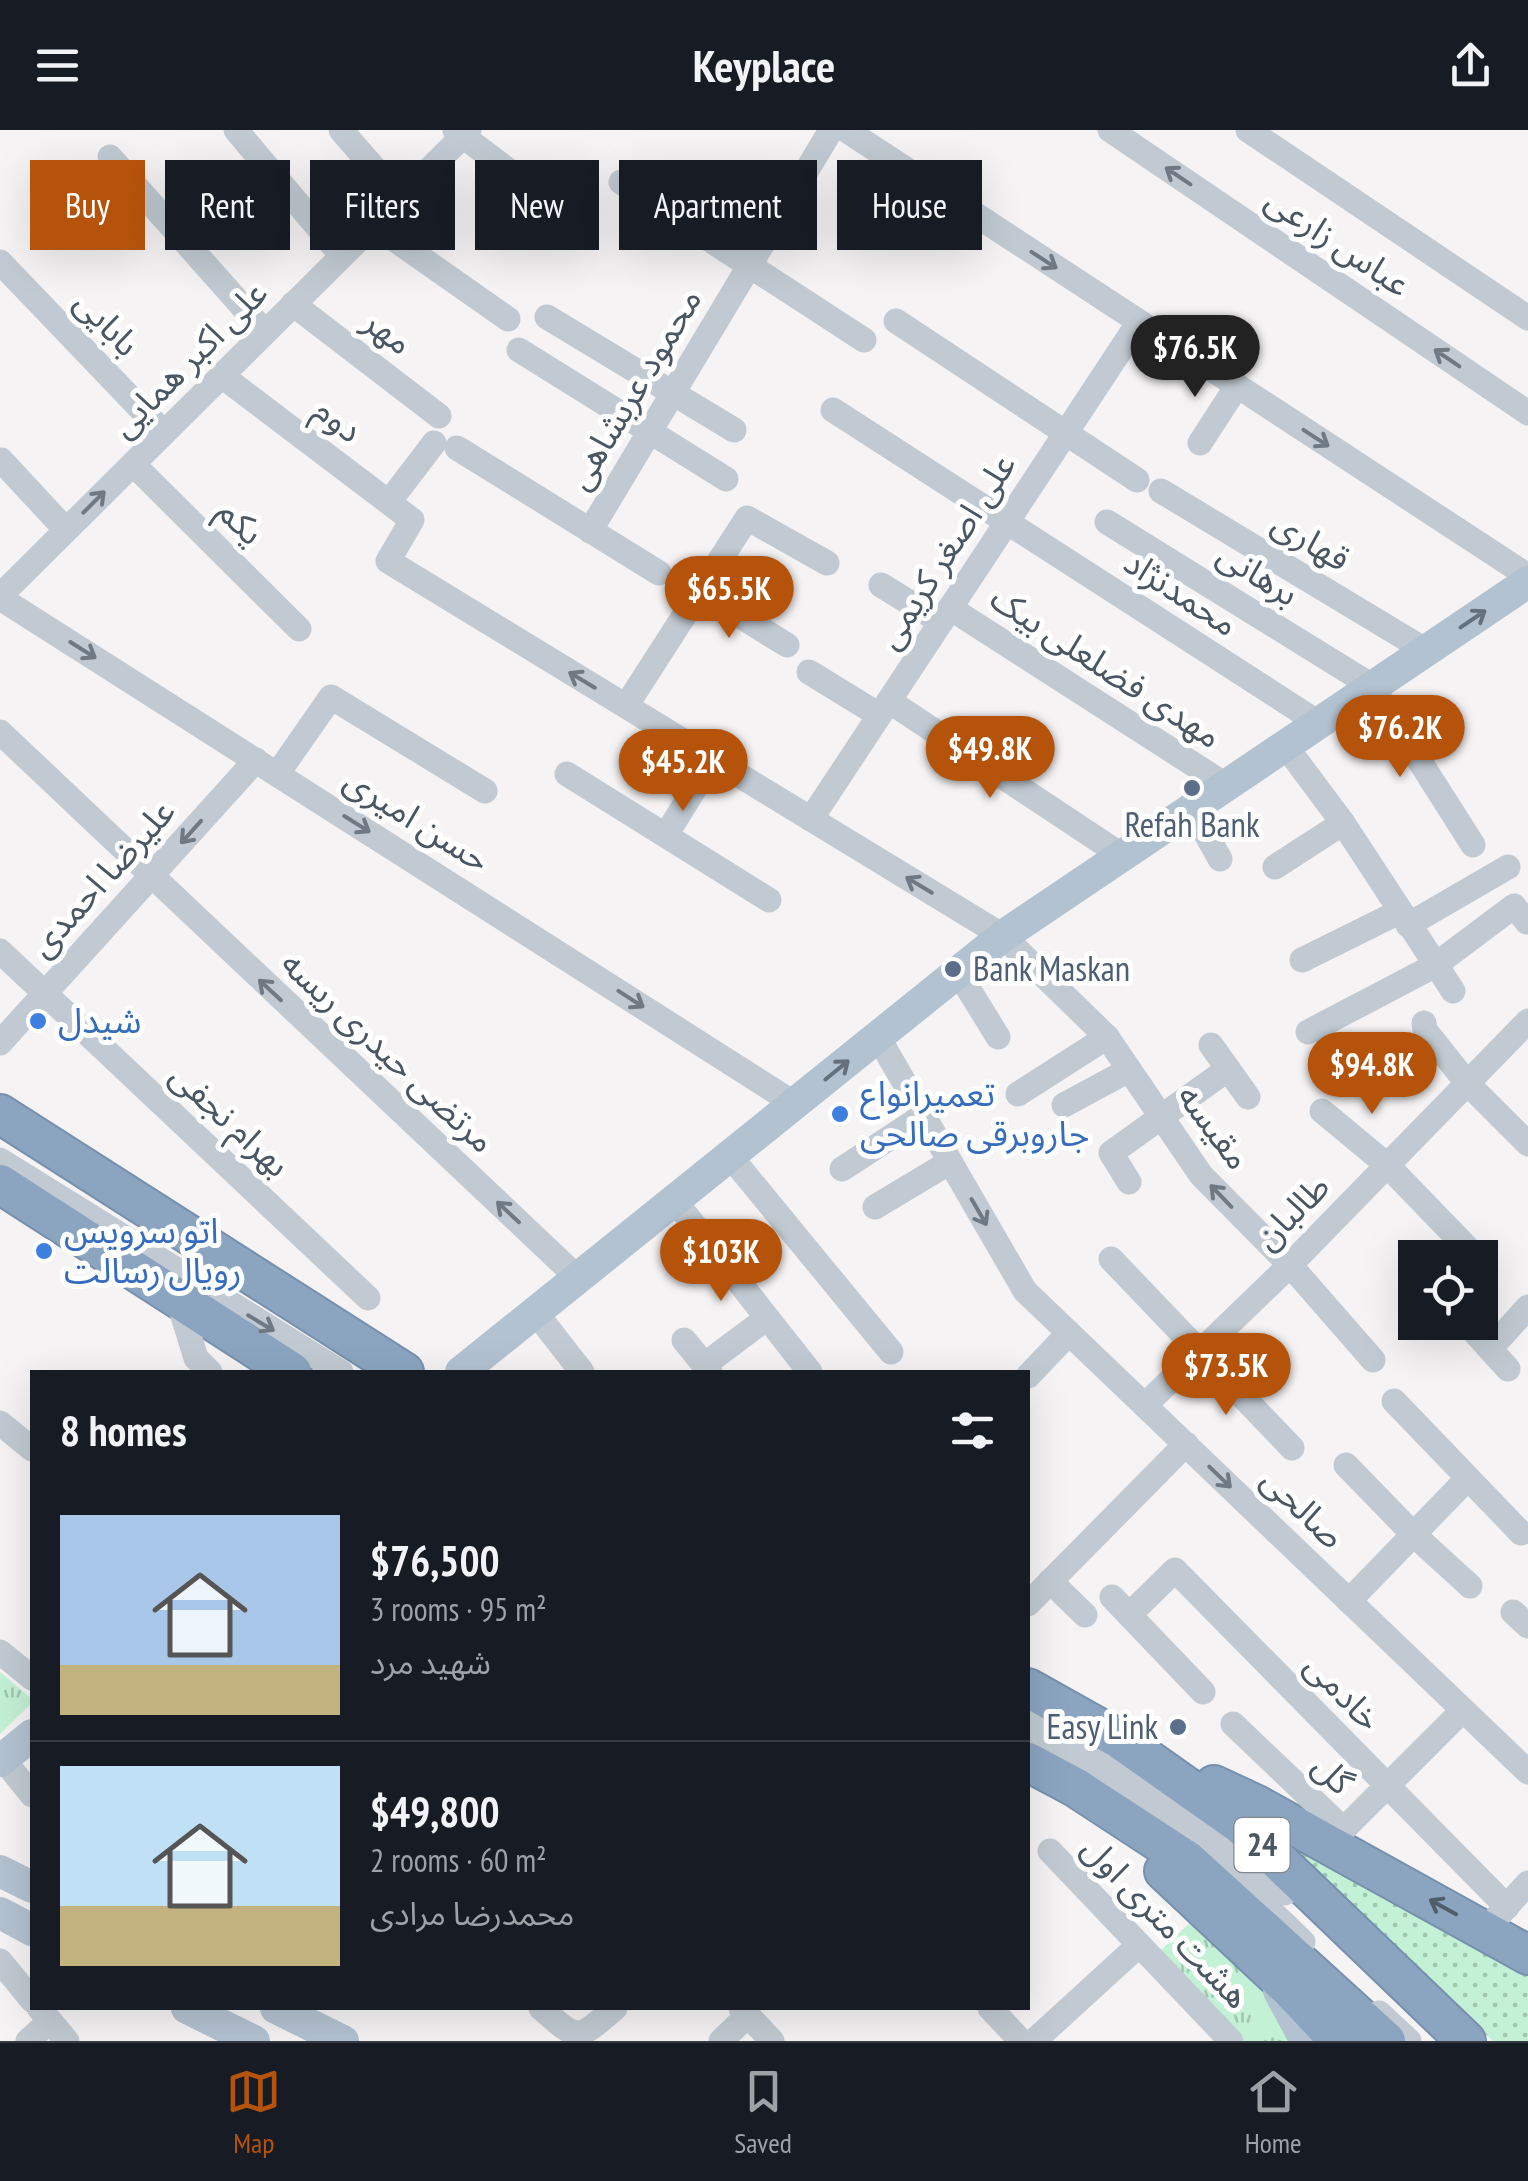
<!DOCTYPE html>
<html lang="en">
<head>
<meta charset="utf-8">
<style>
  :root { --surface:#171b24; --page:#20242c; --text:#f1f3f6; --muted:#9ea1a6; --line:#363941; --accent:#b45309 }
  body { margin:0; font-family:"PT Sans Narrow","Noto Sans Arabic",sans-serif; background:var(--page); color:var(--text); height:100vh; display:flex; flex-direction:column; font-size:38px; white-space:nowrap }
  * { box-sizing:border-box; margin:0 }
  p { font-size:32px; color:var(--muted) }
  .icon { flex:none; width:55px; height:55px; fill:none; stroke:currentColor; stroke-width:2; stroke-linecap:round; stroke-linejoin:round }
  .map { position:relative; flex:1; overflow:hidden }
  .details { position:absolute; left:30px; top:1240px; width:1000px; height:640px; display:flex; flex-direction:column; background:var(--surface); border-radius:0px; box-shadow:0 10px 40px #0002 }
  .details>* { flex:none }
  .hud { position:absolute; left:30px; top:30px; width:1000px; height:90px; display:flex; gap:20px }
  .fabs { position:absolute; left:1398px; top:1110px; display:grid; gap:20px }
  .fabs a { display:grid; place-items:center; width:100px; height:100px; border-radius:0px; background:var(--surface); box-shadow:0 10px 40px #0002; font-size:50px }
  .price { position:absolute; translate:-50% -85px; padding:0 22px; border-radius:35px; background:var(--accent); color:#fff; font-size:32px; line-height:65px; filter:drop-shadow(0 2px 5px #0008) }
  .price::after { content:''; position:absolute; left:50%; top:60px; width:30px; height:22px; margin-left:-15px; background:inherit; clip-path:polygon(0 0,100% 0,50% 100%) }
  .price.active { background:#222; color:#fff }
  ul { padding:0; list-style:none }
  li { display:flex; align-items:center; gap:30px; height:250px; padding:0 30px }
  li+li { border-top:2px solid var(--line) }
  li span { display:grid; place-items:center; flex:none; width:280px; height:200px; border-radius:0px; color:#555 }
  li>.icon { margin-inline-start:auto }
  span .icon { width:120px; height:120px; fill:#fffc; stroke-width:1 }
  li b { font-size:42px }
  h2 { display:flex; justify-content:space-between; align-items:center; height:120px; padding:0 30px; font-size:42px }
  .tag { padding:0 35px; border-radius:0px; background:var(--surface); box-shadow:0 10px 40px #0002; font-size:35px; line-height:90px }
  .tag.active { background:var(--accent); color:#fff }
  header { display:flex; justify-content:space-between; align-items:center; height:130px; padding:0 30px; background:var(--surface); font-size:45px; font-weight:600 }
  .menu { display:flex; justify-content:space-around; align-items:center; height:140px; border-top:2px solid var(--line); background:var(--surface); font-size:28px; color:var(--muted) }
  .menu a { display:grid; justify-items:center; gap:5px }
  .menu .active { color:var(--accent) }
  .map>svg:first-child { display:block }
  .grass { fill:url(#grass-tufts) }
  .garden { fill:url(#garden-dots) }
  .lines { fill:none; stroke-linecap:round; stroke-linejoin:round }
  .highway-casing { stroke:#7690ad; stroke-width:42 }
  .minor { stroke:#c1cad2; stroke-width:25 }
  .major { stroke:#b3c2d1; stroke-width:32 }
  .highway { stroke:#8ba5c1; stroke-width:38 }
  .oneway { stroke:#6e7983 }
  .oneway2 { stroke:#64717d }
  .oneway3 { stroke:#505e6b }
  .service-dot { fill:#5c6f8a; stroke:#fff; stroke-width:4 }
  .shop-dot { fill:#3f7fe0; stroke:#fff; stroke-width:4 }
  .labels { text-anchor:middle; stroke-width:10; stroke-linejoin:round; paint-order:stroke }
  .shield { fill:#fff; stroke:#808990; stroke-width:2.5 }
  .shield-label { font-size:32px; font-weight:bold; fill:#4a5661 }
  .street-label { font-size:35px; fill:#4a5661; stroke:#fff }
  .service-label { font-size:35px; fill:#4e5e75; stroke:#fff }
  .shop-label { font-size:35px; fill:#366cbe; stroke:#fff; text-anchor:start }
</style>
</head>
<body>
<header><svg class="icon" aria-label="menu" viewBox="0 0 24 24"><path d="M4 6h16M4 12h16M4 18h16"/></svg>Keyplace<svg class="icon" aria-label="share" viewBox="0 0 24 24"><path d="M12 15V3M7 8l5-5 5 5M5 13v7h14v-7"/></svg></header>
<div class="map">
<svg width="1528" height="1911" viewBox="0 0 1528 1911">
  <defs>
    <pattern id="grass-tufts" width="24" height="20" patternUnits="userSpaceOnUse" patternTransform="scale(2.5)"><rect width="24" height="20" fill="#c3f1d5"/><path d="M3 7l-1-3M5 7V3M7 7l1-3M15 17l-1-3M17 17v-4M19 17l1-3" fill="none" stroke="#a0c6b0"/></pattern>
    <pattern id="garden-dots" width="8" height="8" patternUnits="userSpaceOnUse" patternTransform="scale(2.5)"><rect width="8" height="8" fill="#c3f1d5"/><path d="M2 2h.1M6 6h.1" fill="none" stroke="#a0c6b0" stroke-width="1.8" stroke-linecap="round"/></pattern>
  </defs>
  <rect width="100%" height="100%" fill="#f5f3f3"/>
  <g class="grass">
    <path d="M0,1542L32,1569V1573L0,1604Z"/>
    <path d="M1197,1786L1254,1844L1297,1911H1244L1159,1822Z"/>
  </g>
  <path class="garden" d="M1255,1686L1528,1835V1911H1493Z"/>
  <g class="lines">
    <defs>
      <g id="highway">
        <path d="M0,984L404,1242"/>
        <path d="M0,1054L292,1242"/>
        <path d="M1028,1558L1119,1609L1241,1695L1466,1911"/>
        <path d="M1028,1632L1075,1657L1188,1731L1386,1911"/>
        <path d="M1214,1655L1257,1675L1528,1825"/>
        <path d="M1164,1741L1291,1860L1339,1911"/>
      </g>
    </defs>
    <use href="#highway" class="highway-casing"/>
    <g class="minor">
      <path d="M236,0L342,126"/>
      <path d="M341,0L400,68"/>
      <path d="M455,0L583,97"/>
      <path d="M846,0L1528,446"/>
      <path d="M1110,0L1528,283"/>
      <path d="M1248,0L1528,188"/>
      <path d="M110,27L265,202"/>
      <path d="M621,52L864,210"/>
      <path d="M374,95L508,189"/>
      <path d="M0,132L164,303"/>
      <path d="M293,174L439,286"/>
      <path d="M547,187L734,300"/>
      <path d="M896,191L1137,350"/>
      <path d="M519,220L726,349"/>
      <path d="M222,246L412,390L388,431L1003,806L1107,907L1201,1045L1290,1135L1373,1230"/>
      <path d="M833,280L1317,592"/>
      <path d="M1200,313L1237,256"/>
      <path d="M457,318L659,443"/>
      <path d="M1,330L66,400"/>
      <path d="M133,334L299,499"/>
      <path d="M1161,361L1425,520"/>
      <path d="M389,372L434,313"/>
      <path d="M1107,392L1372,556L1473,715"/>
      <path d="M590,401L831,0"/>
      <path d="M881,455L941,492"/>
      <path d="M700,461L787,515"/>
      <path d="M0,466L469,0"/>
      <path d="M0,468L795,974"/>
      <path d="M950,478L1224,654"/>
      <path d="M809,542L879,585"/>
      <path d="M889,571L1121,725"/>
      <path d="M626,576L747,388L827,433"/>
      <path d="M0,602L579,1149"/>
      <path d="M1284,614L1343,693L1453,861"/>
      <path d="M278,643L331,567L485,661"/>
      <path d="M567,644L769,770"/>
      <path d="M1191,677L1220,729"/>
      <path d="M811,689L1139,192"/>
      <path d="M666,705L713,629"/>
      <path d="M1275,737L1343,693"/>
      <path d="M1408,795L1508,737"/>
      <path d="M0,821L368,1168"/>
      <path d="M1302,830L1399,782"/>
      <path d="M958,842L998,907"/>
      <path d="M1424,893L1425,900L1467,953L1528,1014"/>
      <path d="M1308,902L1434,836L1514,776L1527,792"/>
      <path d="M878,907L1025,1161L1528,1642"/>
      <path d="M0,913L256,630"/>
      <path d="M1211,915L1248,967"/>
      <path d="M1018,964L1107,907"/>
      <path d="M1064,975L1129,940"/>
      <path d="M1322,981L1387,1035L1474,1125"/>
      <path d="M730,1026L891,1222"/>
      <path d="M0,1030L341,1242"/>
      <path d="M842,1039L923,986"/>
      <path d="M1129,1052L1111,1023L1228,939"/>
      <path d="M675,1071L810,1242"/>
      <path d="M875,1077L950,1032"/>
      <path d="M1111,1129L1292,1318"/>
      <path d="M178,1170L196,1228L210,1242"/>
      <path d="M536,1183L582,1242"/>
      <path d="M1470,1197L1508,1239"/>
      <path d="M684,1210L710,1242"/>
      <path d="M1490,1219L1528,1177"/>
      <path d="M704,1235L767,1188"/>
      <path d="M1028,1246L1069,1203"/>
      <path d="M1394,1271L1521,1403"/>
      <path d="M1145,1275L1290,1135L1528,891"/>
      <path d="M0,1293L32,1319"/>
      <path d="M1346,1335L1413,1404L1470,1456"/>
      <path d="M1050,1451L1085,1485"/>
      <path d="M1112,1467L1203,1562"/>
      <path d="M1349,1471L1468,1348"/>
      <path d="M1028,1474L1186,1314"/>
      <path d="M1513,1482L1528,1496"/>
      <path d="M1129,1485L1175,1440L1507,1777"/>
      <path d="M0,1522L32,1548"/>
      <path d="M1028,1581C1121,1632 1208,1690 1285,1763"/>
      <path d="M1233,1594L1341,1697H1346L1463,1580"/>
      <path d="M1028,1606C1128,1661 1221,1731 1303,1812"/>
      <path d="M3,1629L32,1665"/>
      <path d="M1050,1721L1231,1911"/>
      <path d="M1498,1786L1528,1753"/>
      <path d="M0,1831L32,1870"/>
      <path d="M39,1878L67,1911"/>
      <path d="M541,1878C578,1911 577,1911 615,1878"/>
      <path d="M741,1878L772,1911"/>
      <path d="M990,1878L1021,1911"/>
      <path d="M1379,1883L1409,1911"/>
      <path d="M28,1911L50,1891"/>
      <path d="M721,1911L748,1885"/>
      <path d="M1034,1911L1139,1815"/>
    </g>
    <g class="major">
      <path d="M461,1242L1003,806L1528,452"/>
      <path d="M0,1631L32,1605"/>
      <path d="M0,1741L32,1757"/>
      <path d="M0,1783L32,1800"/>
      <path d="M1279,1861L1306,1911"/>
      <path d="M187,1878L254,1911"/>
      <path d="M276,1878L343,1911"/>
    </g>
    <use href="#highway" class="highway"/>
  </g>
  <defs><path id="oneway-shaft" d="M-6 0H5M1.5-3L5.5 0L1.5 3" fill="none" stroke-width="1.6" stroke-linecap="round" stroke-linejoin="round" transform="scale(2.5)"/></defs>
  <g class="oneway">
    <use href="#oneway-shaft" transform="translate(1178 46) rotate(-146)"/>
    <use href="#oneway-shaft" transform="translate(1044 130) rotate(33)"/>
    <use href="#oneway-shaft" transform="translate(1447 228) rotate(-146)"/>
    <use href="#oneway-shaft" transform="translate(1316 308) rotate(33)"/>
    <use href="#oneway-shaft" transform="translate(94 372) rotate(-45)"/>
    <use href="#oneway-shaft" transform="translate(83 520) rotate(32)"/>
    <use href="#oneway-shaft" transform="translate(582 550) rotate(-149)"/>
    <use href="#oneway-shaft" transform="translate(357 694) rotate(32)"/>
    <use href="#oneway-shaft" transform="translate(191 702) rotate(132)"/>
    <use href="#oneway-shaft" transform="translate(919 755) rotate(-149)"/>
    <use href="#oneway-shaft" transform="translate(270 860) rotate(-137)"/>
    <use href="#oneway-shaft" transform="translate(631 869) rotate(33)"/>
    <use href="#oneway-shaft" transform="translate(1221 1066) rotate(-134)"/>
    <use href="#oneway-shaft" transform="translate(508 1082) rotate(-137)"/>
    <use href="#oneway-shaft" transform="translate(979 1082) rotate(60)"/>
    <use href="#oneway-shaft" transform="translate(261 1193) rotate(31)"/>
    <use href="#oneway-shaft" transform="translate(1220 1347) rotate(44)"/>
  </g>
  <g class="oneway2">
    <use href="#oneway-shaft" transform="translate(1473 489) rotate(-34)"/>
    <use href="#oneway-shaft" transform="translate(837 940) rotate(-39)"/>
  </g>
  <use class="oneway3" href="#oneway-shaft" transform="translate(1443 1777) rotate(-151)"/>
  <g class="service-dot">
    <circle cx="1192" cy="658" r="10"/>
    <circle cx="953" cy="839" r="10"/>
    <circle cx="1178" cy="1597" r="10"/>
  </g>
  <g class="shop-dot">
    <circle cx="38" cy="891" r="10"/>
    <circle cx="840" cy="984" r="10"/>
    <circle cx="44" cy="1121" r="10"/>
  </g>
  <g class="labels">
    <rect class="shield" x="1234.5" y="1688" width="55" height="54" rx="8"/>
    <g class="shield-label">
      <text x="1262" y="1726">24</text>
    </g>
    <g class="street-label">
      <text transform="translate(1338 112) rotate(34)" y="12">عباس زارعی</text>
      <text transform="translate(107 193) rotate(46)" y="12">بابایی</text>
      <text transform="translate(388 202) rotate(37)" y="12">مهر</text>
      <text transform="translate(189 229) rotate(-45)" y="12">علی اکبر همایی</text>
      <text transform="translate(634 259) rotate(-59)" y="12">محمود عربشاهی</text>
      <text transform="translate(338 290) rotate(37)" y="12">دوم</text>
      <text transform="translate(241 392) rotate(45)" y="12">یکم</text>
      <text transform="translate(1311 411) rotate(31)" y="12">قهاری</text>
      <text transform="translate(946 421) rotate(-57)" y="12">علی اصغر کریمی</text>
      <text transform="translate(1258 444) rotate(32)" y="12">برهانی</text>
      <text transform="translate(1181 463) rotate(33)" y="12">محمدنژاد</text>
      <text transform="translate(1106 537) rotate(33)" y="12">مهدی فضلعلی بیک</text>
      <text transform="translate(417 690) rotate(32)" y="12">حسن امیری</text>
      <text transform="translate(102 748) rotate(-48)" y="12">علیرضا احمدی</text>
      <text transform="translate(388 922) rotate(43)" y="12">مرتضی حیدری ریسه</text>
      <text transform="translate(230 990) rotate(43)" y="12">بهرام نجفی</text>
      <text transform="translate(1214 997) rotate(53)" y="12">مقیسه</text>
      <text transform="translate(1292 1082) rotate(-45)" y="12">طالبان</text>
      <text transform="translate(1303 1378) rotate(44)" y="12">صالحی</text>
      <text transform="translate(1343 1562) rotate(46)" y="12">خادمی</text>
      <text transform="translate(1333 1644) rotate(45)" y="12">گل</text>
      <text transform="translate(1166 1792) rotate(46)" y="12">هشت متری اول</text>
    </g>
    <g class="service-label">
      <text x="1192" y="707">Refah Bank</text>
      <text x="973" y="851" text-anchor="start">Bank Maskan</text>
      <text x="1158" y="1609" text-anchor="end">Easy Link</text>
    </g>
    <g class="shop-label">
      <text x="58" y="903">شیدل</text>
      <text x="860" y="976">تعمیرانواع<tspan x="860" dy="40">جاروبرقی صالحی</tspan></text>
      <text x="64" y="1113">اتو سرویس<tspan x="64" dy="40">رویال رسالت</tspan></text>
    </g>
  </g>
</svg>
<div class="fabs">
<a><svg class="icon" aria-label="locate" viewBox="0 0 24 24"><circle cx="12" cy="12" r="6"/><path d="M12 2v4M12 18v4M2 12h4M18 12h4"/></svg></a>
</div>
<b class="price active" style="left:1195px;top:270px">$76.5K</b>
<b class="price" style="left:729px;top:511px">$65.5K</b>
<b class="price" style="left:1400px;top:650px">$76.2K</b>
<b class="price" style="left:990px;top:671px">$49.8K</b>
<b class="price" style="left:683px;top:684px">$45.2K</b>
<b class="price" style="left:1372px;top:987px">$94.8K</b>
<b class="price" style="left:721px;top:1174px">$103K</b>
<b class="price" style="left:1226px;top:1288px">$73.5K</b>
<div class="hud">
<a class="tag active">Buy</a>
<a class="tag">Rent</a>
<a class="tag">Filters</a>
<a class="tag">New</a>
<a class="tag">Apartment</a>
<a class="tag">House</a>
</div>
<section class="details">
<h2>8 homes<svg class="icon" aria-label="filters" viewBox="0 0 24 24"><path d="M4 7h16M4 17h16"/><circle cx="9" cy="7" r="2"/><circle cx="15" cy="17" r="2"/></svg></h2>
<ul>
<li><span style="background:linear-gradient(#a9c7e8 75%,#c2b280 0)"><svg class="icon" aria-label="home" viewBox="0 0 24 24"><path d="M3 11l9-7 9 7M6 9v11h12V9"/></svg></span><div><b>$76,500</b><p>3 rooms · 95 m²</p><p>شهید مرد</p></div></li>
<li><span style="background:linear-gradient(#bfe0f5 70%,#c2b280 0)"><svg class="icon" aria-label="home" viewBox="0 0 24 24"><path d="M3 11l9-7 9 7M6 9v11h12V9"/></svg></span><div><b>$49,800</b><p>2 rooms · 60 m²</p><p>محمدرضا مرادی</p></div></li>
</ul>
</section>
</div>
<nav class="menu">
<a class="active"><svg class="icon" aria-label="map" viewBox="0 0 24 24"><path d="M3 6l6-2 6 2 6-2v14l-6 2-6-2-6 2zM9 4v14M15 6v14"/></svg>Map</a>
<a><svg class="icon" aria-label="saved" viewBox="0 0 24 24"><path d="M7 4h10v16l-5-4-5 4z"/></svg>Saved</a>
<a><svg class="icon" aria-label="home" viewBox="0 0 24 24"><path d="M3 11l9-7 9 7M6 9v11h12V9"/></svg>Home</a>
</nav>
</body>
</html>
